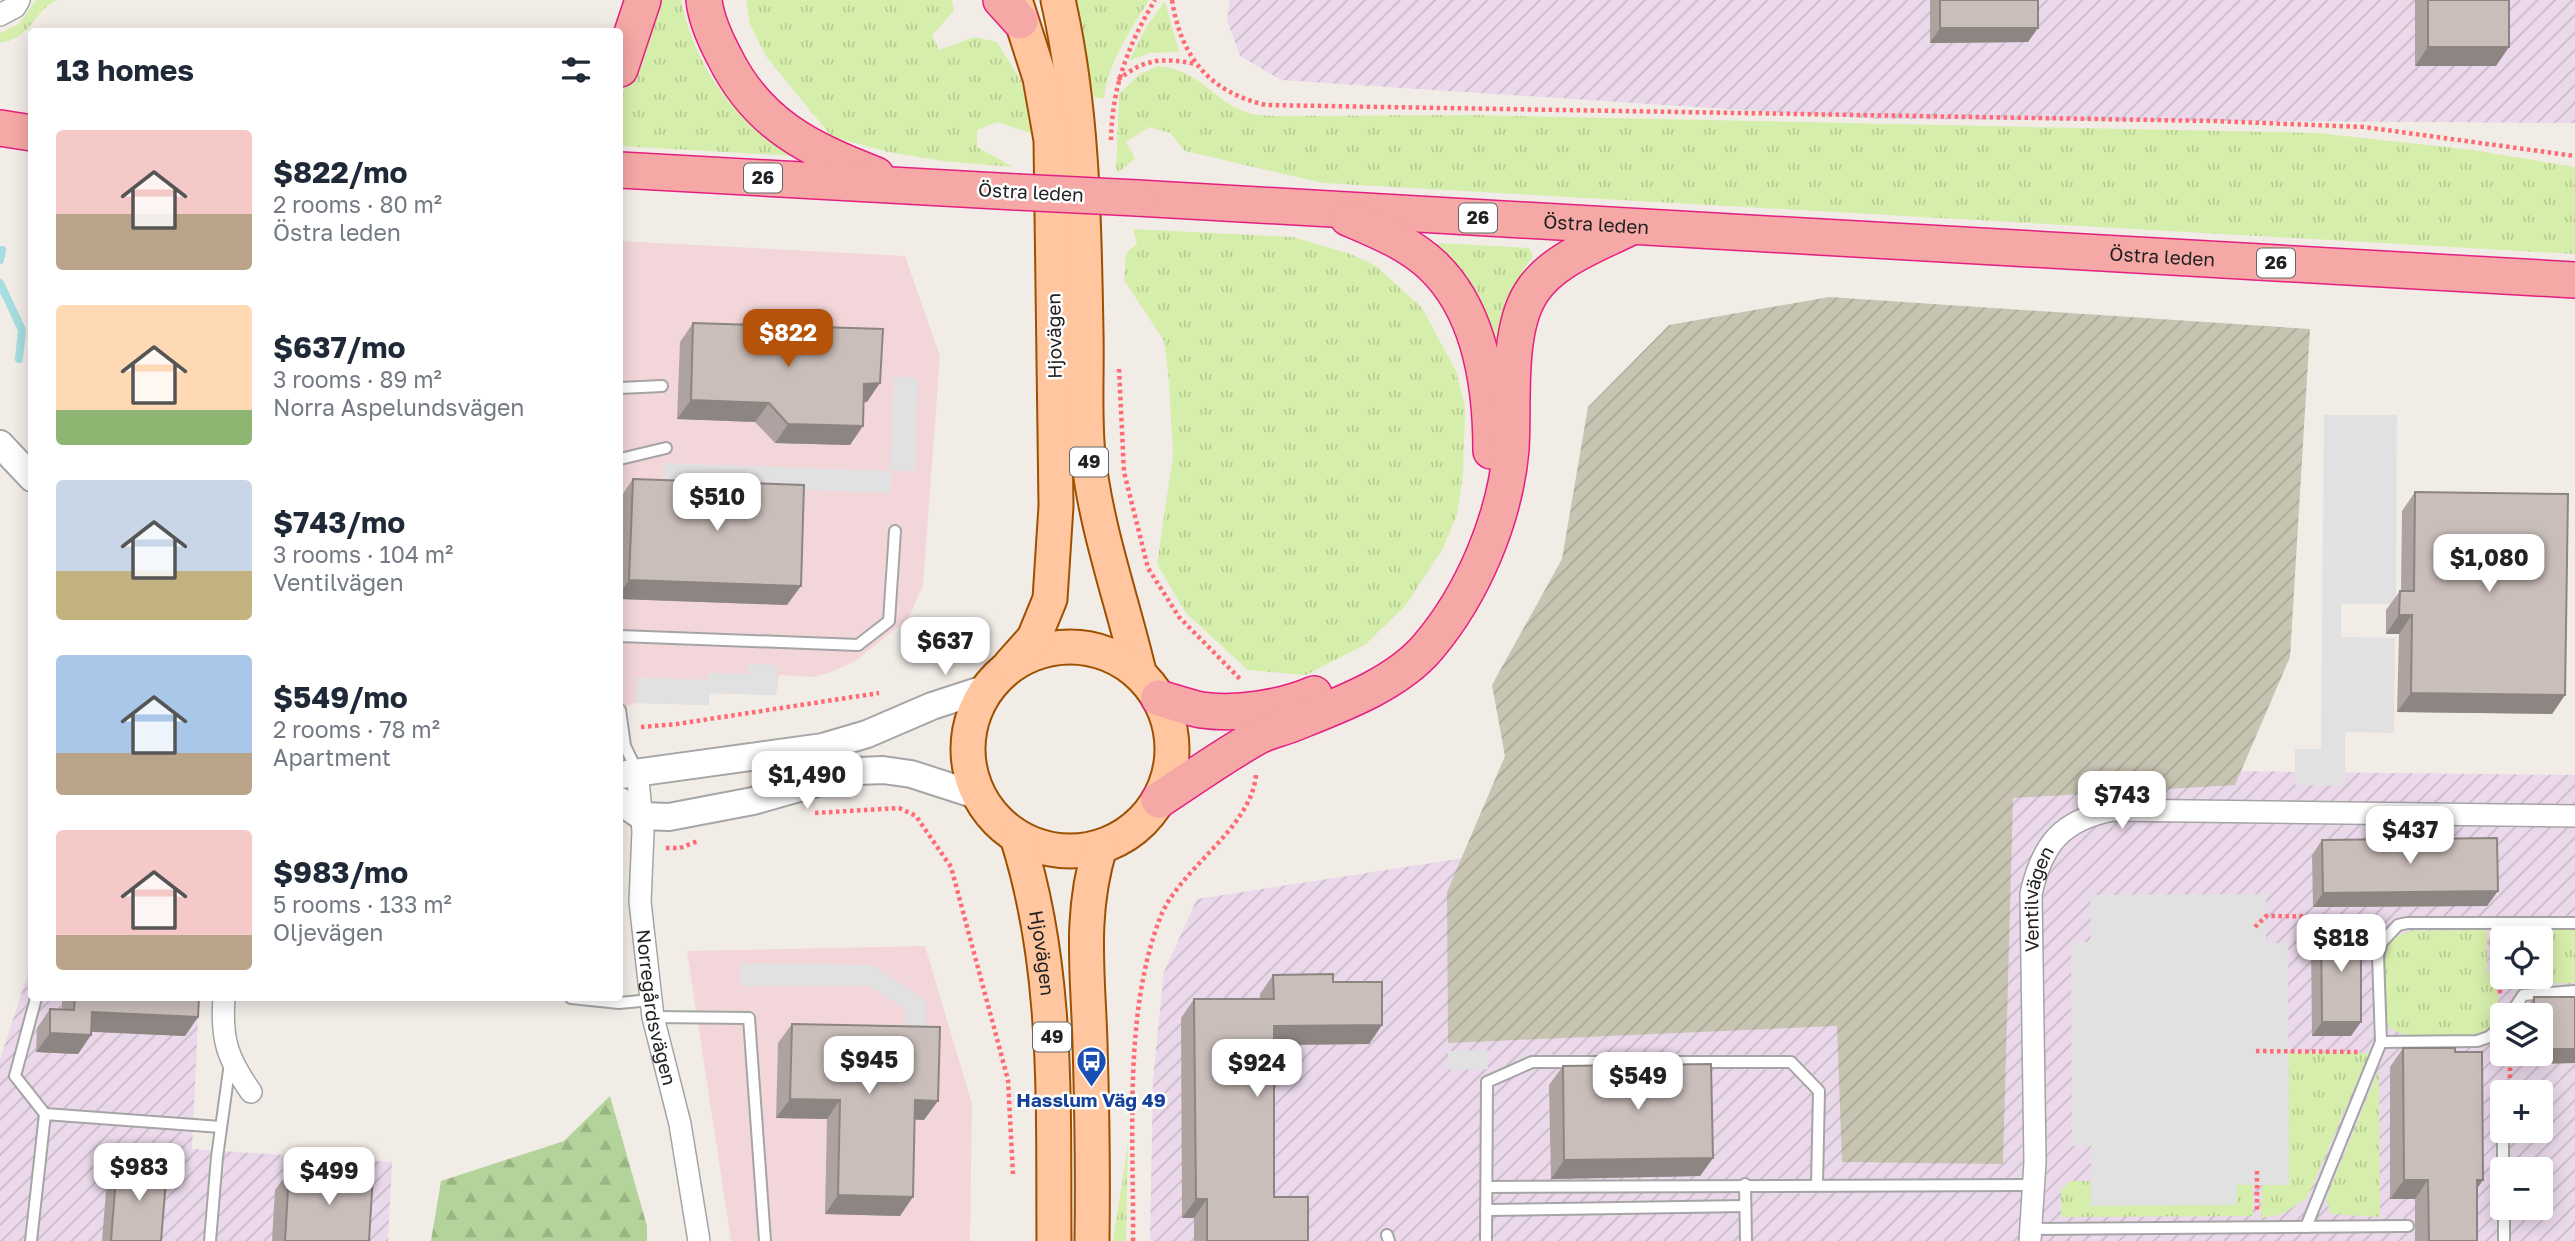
<!DOCTYPE html>
<html lang="en">
<head>
<meta charset="utf-8">
<style>
  :root { --surface:#fff; --page:#f2f2f3; --text:#1f2937; --muted:#747a83; --accent:#b45309 }
  body { margin:0; font-family:"Golos Text",sans-serif; background:var(--page); color:var(--text); height:100vh; display:flex; flex-direction:column; font-size:26px; white-space:nowrap }
  * { box-sizing:border-box; margin:0 }
  p { font-size:23px; color:var(--muted) }
  .icon { flex:none; width:38px; height:38px; fill:none; stroke:currentColor; stroke-width:2; stroke-linecap:round; stroke-linejoin:round }
  .map { position:relative; flex:1; overflow:hidden }
  .sheet { position:absolute; left:28px; top:28px; width:595px; height:973px; display:flex; flex-direction:column; background:var(--surface); border-radius:7px; box-shadow:0 4px 18px #0003 }
  .sheet>* { flex:none }
  .controls { position:absolute; left:2490px; top:926px; display:grid; gap:14px }
  .controls a { display:grid; place-items:center; width:63px; height:63px; border-radius:7px; background:var(--surface); box-shadow:0 4px 18px #0003; font-size:35px }
  .price { position:absolute; translate:-50% -60px; padding:0 16px; border-radius:14px; background:#fff; color:#222; font-size:23px; line-height:46px; filter:drop-shadow(0 2px 4px #0008) }
  .price::after { content:''; position:absolute; left:50%; top:42px; width:21px; height:16px; margin-left:-10px; background:inherit; clip-path:polygon(0 0,100% 0,50% 100%) }
  .price.current { background:var(--accent); color:#fff }
  ul { padding:0; list-style:none }
  li { display:flex; align-items:center; gap:21px; height:175px; padding:0 28px }
  li span { display:grid; place-items:center; flex:none; width:196px; height:140px; border-radius:7px; color:#555 }
  li>.icon { margin-inline-start:auto }
  span .icon { width:84px; height:84px; fill:#fffc; stroke-width:1 }
  li b { font-size:30px }
  h2 { display:flex; justify-content:space-between; align-items:center; height:84px; padding:0 28px; font-size:30px }
  .map>svg:first-child { display:block }
  .commercial { fill:#f3d6d9 }
  .industrial { fill:url(#industrial-furrows); fill-rule:evenodd }
  .construction { fill:url(#construction-furrows) }
  .grass { fill:url(#grass-tufts) }
  .forest { fill:url(#forest-firs) }
  .parking { fill:#e1e1e1 }
  .lines { fill:none; stroke-linecap:round; stroke-linejoin:round }
  .stream { stroke:#a5dde1; stroke-width:8 }
  .service-casing { stroke:#a5a5a5; stroke-width:14 }
  .minor-casing { stroke:#a5a5a5; stroke-width:24 }
  .tertiary-casing { stroke:#a5a5a5; stroke-width:30 }
  .primary-casing { stroke:#9e5000; stroke-width:37 }
  .trunk-casing { stroke:#e51f82; stroke-width:38 }
  .path { stroke:#ff6b73; stroke-width:4.5; stroke-dasharray:3.5 3.5; stroke-linecap:butt }
  .service { stroke:#fff; stroke-width:10 }
  .minor { stroke:#fff; stroke-width:21 }
  .tertiary { stroke:#fff; stroke-width:26 }
  .primary { stroke:#ffc69f; stroke-width:33 }
  .trunk { stroke:#f6a8a6; stroke-width:35 }
  .trunk-bridge-casing { stroke:#e51f82; stroke-width:38; stroke-linecap:butt }
  .trunk-bridge { stroke:#f6a8a6; stroke-width:35 }
  .wall { fill:#aea3a0 }
  .shaded-wall { fill:#8d8582 }
  .building { fill:#cabeba; stroke:#8d8582; stroke-width:2 }
  .labels { text-anchor:middle; stroke-width:5; stroke-linejoin:round; paint-order:stroke }
  .shield { fill:#fff; stroke:#646464; stroke-width:2 }
  .shield-label { font-size:18px; font-weight:bold; fill:#212121 }
  .street-label { font-size:19px; fill:#212121; stroke:#fff }
  .transit-label { font-size:19px; font-weight:bold; fill:#164399; stroke:#fff }
</style>
</head>
<body>
<div class="map">
<svg width="2575" height="1241" viewBox="0 0 2575 1241">
  <defs>
    <pattern id="industrial-furrows" width="10" height="10" patternUnits="userSpaceOnUse" patternTransform="scale(1.75)"><rect width="10" height="10" fill="#ebd9eb"/><path d="M-1 1l2-2M0 10L10 0M9 11l2-2" fill="none" stroke="#c9bac9"/></pattern>
    <pattern id="construction-furrows" width="10" height="10" patternUnits="userSpaceOnUse" patternTransform="scale(1.75)"><rect width="10" height="10" fill="#c7c4b2"/><path d="M-1 1l2-2M0 10L10 0M9 11l2-2" fill="none" stroke="#aba899"/></pattern>
    <pattern id="grass-tufts" width="24" height="20" patternUnits="userSpaceOnUse" patternTransform="scale(1.75)"><rect width="24" height="20" fill="#d6eeab"/><path d="M3 7l-1-3M5 7V3M7 7l1-3M15 17l-1-3M17 17v-4M19 17l1-3" fill="none" stroke="#b7cc93"/></pattern>
    <pattern id="forest-firs" width="22" height="20" patternUnits="userSpaceOnUse" patternTransform="scale(1.75)"><rect width="22" height="20" fill="#b4d39a"/><path d="M5 1l3.5 6h-7zM16 11l3.5 6h-7z" fill="#9ab584"/></pattern>
  </defs>
  <rect width="100%" height="100%" fill="#f2ece7"/>
  <g class="commercial">
    <path d="M620,241L905,256L940,356L923,585L908,619L855,661L829,673L812,677L779,675L776,695L709,693V705L636,703L620,708Z"/>
    <path d="M925,946L972,1104L970,1241H731L687,951Z"/>
  </g>
  <g class="industrial">
    <path d="M1230,0H2575V123L1878,119L1281,80L1240,56L1227,20Z"/>
    <path d="M2044,769L2575,775V1241H1150L1153,1079L1164,972L1197,899ZM2502,938H2541V976H2502ZM2502,1015H2541V1054H2502ZM2502,1092H2541V1130H2502ZM2502,1169H2541V1208H2502Z"/>
    <path d="M31,964L32,998H199L192,1149L392,1162L388,1241H0V1060Z"/>
  </g>
  <path class="construction" d="M1829,297L2310,329L2290,657L2235,785L2013,798L2003,1164L1842,1162L1837,1026L1448,1043L1447,892L1505,756L1492,685L1562,559L1588,407L1669,325Z"/>
  <g class="grass">
    <path d="M36,0H59C35,7 34,37 0,43V33L19,24Z"/>
    <path d="M655,0H681C696,70 734,121 797,156L620,146V99L635,66Z"/>
    <path d="M746,0H952L954,11L932,35L939,50L975,37L997,42L1021,81L1033,134L997,122L977,130V147L1013,167L942,161L889,152L832,137L768,59L750,25Z"/>
    <path d="M1075,0H1149C1130,31 1108,62 1104,99L1094,97Z"/>
    <path d="M1165,1L1179,52L1149,53L1129,61L1147,26Z"/>
    <path d="M1158,66C1203,70 1212,102 1249,113C1258,116 1268,115 1277,116L1469,115L2318,133L2473,150L2575,167V254L1323,183L1185,151L1170,133L1149,127L1126,142L1135,158L1119,172L1116,171L1119,94L1140,74Z"/>
    <path d="M1133,229L1293,237L1350,254L1376,266L1422,308L1456,371L1465,407L1463,475L1457,515L1442,550L1405,606L1366,644L1306,675L1248,670L1186,613L1157,564L1173,456L1169,381L1164,341L1124,280L1126,254L1137,243Z"/>
    <path d="M1439,243L1529,248L1533,257C1507,285 1507,326 1503,362L1436,249Z"/>
    <path d="M2575,929V983L2503,984V977L2541,976V938H2502V973V942L2496,941V930Z"/>
    <path d="M2487,930V973H2495C2496,986 2502,1011 2495,1023C2483,1042 2406,1041 2390,1028C2380,1013 2381,952 2393,938L2410,931Z"/>
    <path d="M2268,1053H2369L2307,1198L2282,1214L2261,1218L2262,1185H2289V1064Z"/>
    <path d="M2379,1069L2380,1217L2331,1214L2326,1199Z"/>
    <path d="M1128,1144L1126,1241H1113Z"/>
    <path d="M2070,1181H2092L2091,1205H2237L2236,1185H2253V1216L2061,1217V1190Z"/>
  </g>
  <path class="forest" d="M610,1096L647,1226V1241H431L441,1181L564,1141Z"/>
  <g class="parking">
    <path d="M894,377L918,378L915,471L891,470L890,493L662,485L663,463L890,471Z"/>
    <path d="M2324,415H2397L2396,604H2341V637L2395,638L2394,733L2345,732V786L2295,785V749H2321Z"/>
    <path d="M749,664L777,665L776,695L709,693V705L636,703L637,677L708,680L709,673L749,674Z"/>
    <path d="M2266,894V943H2288L2289,1185H2237V1205L2091,1206V1146H2072L2071,942H2091L2090,895Z"/>
    <path d="M741,963L872,965L925,1000L926,1044H905V1009L870,986H740Z"/>
    <path d="M1488,1050V1069L1448,1070V1051Z"/>
  </g>
  <g class="lines">
    <g class="stream">
      <path d="M0,260L2,250"/>
      <path d="M0,283L22,330L19,359"/>
    </g>
    <defs>
      <g id="service">
        <path d="M620,388L662,386"/>
        <path d="M620,459L666,448"/>
        <path d="M620,636L858,645L889,621L895,531"/>
        <path d="M620,710L625,746L637,771"/>
        <path d="M36,998L15,1076L45,1114"/>
        <path d="M571,998L619,1003L651,1000"/>
        <path d="M2510,1015L2523,995L2575,991"/>
        <path d="M653,1017L749,1018L765,1241"/>
        <path d="M2381,1042L2477,1041L2489,1037L2502,1025"/>
        <path d="M2503,1130V1169"/>
        <path d="M1745,1184L1746,1241"/>
        <path d="M1487,1187L2034,1185"/>
        <path d="M2504,1208V1241"/>
        <path d="M1486,1210L1745,1206"/>
        <path d="M2306,1227L2381,1042L2378,955L2382,942L2398,925L2407,923H2575"/>
        <path d="M2032,1229L2408,1226"/>
        <path d="M1387,1235L1389,1241"/>
        <path d="M31,1241L45,1114L221,1127"/>
        <path d="M210,1241L217,1157L230,1063"/>
        <path d="M1486,1241L1487,1082L1532,1062H1791L1819,1091L1817,1184"/>
      </g>
      <g id="minor">
        <path d="M0,15L15,7L19,0"/>
        <path id="s1" d="M637,771L643,831L640,902L653,1017L680,1124L699,1241"/>
        <path d="M224,998C221,1039 227,1058 251,1092"/>
        <path id="s2" d="M2030,1241L2035,1162L2031,894C2042,844 2062,820 2113,810L2575,816"/>
      </g>
      <g id="tertiary">
        <path d="M0,444L32,478"/>
        <path d="M620,775L823,747L867,734L932,706L987,688"/>
        <path d="M620,801L641,816L669,817L753,801L859,771L883,770L911,774L979,796"/>
      </g>
      <g id="primary">
        <path d="M1058,0C1083,110 1084,220 1086,333C1087,373 1084,415 1088,455C1096,529 1122,600 1139,672"/>
        <circle cx="1070" cy="749" r="102"/>
        <path d="M1010,665L1034,638L1050,599L1056,506L1051,140L1040,78L1015,0"/>
        <path id="s3" d="M1017,837C1059,968 1053,1105 1054,1241"/>
        <path d="M1092,1241C1093,1175 1092,1109 1090,1043C1088,973 1079,916 1100,847"/>
      </g>
      <g id="trunk">
        <path d="M704,0C706,19 715,39 724,56C757,124 809,149 876,175"/>
        <path d="M1001,0L1020,21"/>
        <path d="M620,69L643,0"/>
        <path d="M0,128L32,133"/>
        <path d="M620,170L1016,192"/>
        <path id="s4" d="M1137,198L2575,280"/>
        <path d="M1348,218C1378,231 1409,243 1433,266C1481,312 1491,387 1491,451"/>
        <path d="M1159,698C1173,702 1187,707 1201,710C1236,715 1281,708 1314,694"/>
        <path d="M1159,800C1191,779 1223,756 1257,737C1267,731 1280,729 1292,724C1337,706 1396,685 1428,647C1473,594 1505,518 1511,449C1514,404 1506,332 1531,293C1551,260 1598,244 1631,227"/>
      </g>
    </defs>
    <use href="#service" class="service-casing"/>
    <use href="#minor" class="minor-casing"/>
    <use href="#tertiary" class="tertiary-casing"/>
    <use href="#primary" class="primary-casing"/>
    <use href="#trunk" class="trunk-casing"/>
    <g class="path">
      <path d="M1172,0C1181,57 1209,92 1266,105L2214,121L2364,127L2575,156"/>
      <path d="M1118,80C1143,59 1163,57 1195,64"/>
      <path d="M1111,140C1112,87 1128,45 1155,0"/>
      <path d="M1119,369L1124,472L1148,568L1179,617L1241,680"/>
      <path d="M641,727L677,724L879,693"/>
      <path d="M815,813L899,808L916,816L951,867L1008,1080L1013,1174"/>
      <path d="M666,848H680L698,841"/>
      <path d="M2255,927L2266,916L2370,917L2377,923"/>
      <path d="M2491,942L2499,972L2500,995"/>
      <path d="M2256,1051L2360,1052"/>
      <path d="M2510,1092V1054"/>
      <path d="M2257,1171V1212"/>
      <path d="M1133,1241C1134,1139 1123,1014 1160,918C1179,868 1252,829 1256,774"/>
    </g>
    <use href="#service" class="service"/>
    <use href="#minor" class="minor"/>
    <use href="#tertiary" class="tertiary"/>
    <use href="#primary" class="primary"/>
    <use href="#trunk" class="trunk"/>
    <defs>
      <path id="trunk-bridge" d="M1016,192L1137,198"/>
    </defs>
    <use href="#trunk-bridge" class="trunk-bridge-casing"/>
    <use href="#trunk-bridge" class="trunk-bridge"/>
  </g>
  <g class="wall">
    <path d="M1931,0H2038L2028,42L1930,43V1Z"/>
    <path d="M2415,0H2509L2496,66H2415Z"/>
    <path d="M693,323L867,402H864L850,445L775,443L755,422L677,419L680,342Z"/>
    <path d="M633,479L787,605L620,599V498Z"/>
    <path d="M2415,492L2565,695L2552,714L2397,712L2399,634H2386V610L2400,591H2401L2402,511Z"/>
    <path d="M2322,840L2487,906L2313,907L2312,855Z"/>
    <path d="M2321,926L2351,1036H2312L2311,941Z"/>
    <path d="M1273,975L1333,982L1382,1025L1369,1044L1274,1045V1197L1308,1241H1194V1218H1182L1181,1018L1194,999H1260V994Z"/>
    <path d="M2534,997H2575V1063L2524,1064V1054H2541V1015H2524V1012Z"/>
    <path d="M62,998H199L198,1017L185,1036L92,1032L91,1035L78,1054L36,1052L37,1028L50,1009H62Z"/>
    <path d="M792,1024L924,1120L915,1119L900,1216L825,1214L827,1119L776,1118L778,1043Z"/>
    <path d="M2403,1048L2455,1052L2477,1189V1241H2415V1199H2390V1067Z"/>
    <path d="M1563,1066L1713,1158L1700,1176L1551,1179L1549,1085Z"/>
    <path d="M117,1164L161,1241H102L107,1179Z"/>
    <path d="M289,1171L369,1241H272L275,1190Z"/>
  </g>
  <g class="shaded-wall">
    <path d="M1940,28H2038L2028,42L1930,43Z"/>
    <path d="M2428,47H2509L2496,66H2415Z"/>
    <path d="M880,383L867,402L851,403L864,384Z"/>
    <path d="M691,400L769,403L755,422L677,419Z"/>
    <path d="M788,424L863,426L850,445L775,443Z"/>
    <path d="M629,580L801,586L787,605L620,599V594Z"/>
    <path d="M2399,615H2412L2399,634H2386Z"/>
    <path d="M2411,693L2565,695L2552,714L2397,712Z"/>
    <path d="M2498,891L2487,906L2313,907L2323,893Z"/>
    <path d="M92,1012L198,1017L185,1036L79,1031Z"/>
    <path d="M2322,1022H2361L2351,1036H2312Z"/>
    <path d="M1382,1025L1369,1044L1260,1045L1274,1026Z"/>
    <path d="M50,1033L91,1035L78,1054L36,1052Z"/>
    <path d="M2541,1049H2575V1063L2524,1064L2531,1054H2541Z"/>
    <path d="M790,1099L840,1100L827,1119L776,1118Z"/>
    <path d="M915,1100L938,1101L924,1120L902,1119Z"/>
    <path d="M1713,1158L1700,1176L1551,1179L1564,1160Z"/>
    <path d="M2404,1180H2428L2415,1199H2390Z"/>
    <path d="M2477,1180H2483L2470,1199Z"/>
    <path d="M838,1195L913,1197L900,1216L825,1214Z"/>
    <path d="M1196,1199H1207L1194,1218H1182Z"/>
  </g>
  <g class="building">
    <rect x="1940" y="0" width="98" height="28"/>
    <rect x="2428" y="0" width="81" height="47"/>
    <path d="M693,323L883,329L880,383L864,384L863,426L788,424L769,403L691,400Z"/>
    <path d="M633,479L804,485L801,586L629,580Z"/>
    <path d="M2415,492L2568,494L2565,695L2411,693L2412,615H2399L2400,591H2414Z"/>
    <path d="M2497,838L2498,891L2323,893L2322,840Z"/>
    <path d="M2321,926H2361V1022H2322Z"/>
    <path d="M1333,974V982H1382V1025L1274,1026V1197H1308V1241H1207V1199H1196L1194,999H1274L1273,975Z"/>
    <path d="M2534,997H2575V1049H2541V1015H2534Z"/>
    <path d="M75,998H199L198,1017L92,1012L91,1035L50,1033V1009L74,1010Z"/>
    <path d="M792,1024L940,1027L938,1101L915,1100L913,1197L838,1195L840,1100L790,1099Z"/>
    <path d="M2403,1048H2455V1052H2482L2483,1180H2477V1241H2429L2428,1180H2404Z"/>
    <path d="M1711,1064L1713,1158L1564,1160L1563,1066Z"/>
    <path d="M117,1164L167,1168L161,1241H111Z"/>
    <path d="M289,1171L373,1175L369,1241H285Z"/>
  </g>
  <defs>
    <symbol id="bus-pin" viewBox="-11 -11 22 30"><path d="M0 17L-7.5 6A9.5 9.5 0 1 1 7.5 6Z" fill="#1a4fb4" stroke="#fff"/><path d="M-5-6H5V4H4V6H2V4H-2V6H-4V4H-5ZM-3.5-4V0h7V-4ZM-3.5 1.2v1.5H-2V1.2ZM2 1.2v1.5H3.5V1.2Z" fill="#fff"/></symbol>
  </defs>
  <g fill-rule="evenodd">
    <use href="#bus-pin" x="1074" y="1044" width="35" height="47"/>
  </g>
  <g class="labels">
    <g class="shield">
      <rect x="744" y="163.5" width="38" height="29" rx="5"/>
      <rect x="1459" y="203.5" width="38" height="29" rx="5"/>
      <rect x="2257" y="248.5" width="38" height="29" rx="5"/>
      <rect x="1070" y="447.5" width="38" height="29" rx="5"/>
      <rect x="1033" y="1022.5" width="38" height="29" rx="5"/>
    </g>
    <g class="shield-label">
      <text x="763" y="184">26</text>
      <text x="1478" y="224">26</text>
      <text x="2276" y="269">26</text>
      <text x="1089" y="468">49</text>
      <text x="1052" y="1043">49</text>
    </g>
    <g class="street-label">
      <text transform="translate(1031 192) rotate(3)" y="7">Östra leden</text>
      <text dy="7" stroke="none"><textPath href="#s4" startOffset="460">Östra leden</textPath></text>
      <text dy="7" stroke="none"><textPath href="#s4" startOffset="1027">Östra leden</textPath></text>
      <text transform="translate(1054 336) rotate(-91)" y="7">Hjovägen</text>
      <text dy="7" stroke="none"><textPath href="#s2" startOffset="343">Ventilvägen</textPath></text>
      <text dy="7" stroke="none"><textPath href="#s3" startOffset="119">Hjovägen</textPath></text>
      <text dy="7" stroke="none"><textPath href="#s1" startOffset="238">Norregårdsvägen</textPath></text>
    </g>
    <g class="transit-label">
      <text x="1091" y="1107">Hasslum Väg 49</text>
    </g>
  </g>
</svg>
<div class="controls">
<a><svg class="icon" aria-label="locate" viewBox="0 0 24 24"><circle cx="12" cy="12" r="6"/><path d="M12 2v4M12 18v4M2 12h4M18 12h4"/></svg></a>
<a><svg class="icon" aria-label="layers" viewBox="0 0 24 24"><path d="M12 4l9 5-9 5-9-5zM3 14l9 5 9-5"/></svg></a>
<a>+</a>
<a>−</a>
</div>
<b class="price current" style="left:788px;top:369px">$822</b>
<b class="price" style="left:717px;top:533px">$510</b>
<b class="price" style="left:2489px;top:594px">$1,080</b>
<b class="price" style="left:945px;top:677px">$637</b>
<b class="price" style="left:807px;top:811px">$1,490</b>
<b class="price" style="left:2122px;top:831px">$743</b>
<b class="price" style="left:2410px;top:866px">$437</b>
<b class="price" style="left:2341px;top:974px">$818</b>
<b class="price" style="left:869px;top:1096px">$945</b>
<b class="price" style="left:1257px;top:1099px">$924</b>
<b class="price" style="left:1638px;top:1112px">$549</b>
<b class="price" style="left:139px;top:1203px">$983</b>
<b class="price" style="left:329px;top:1207px">$499</b>
<section class="sheet">
<h2>13 homes<svg class="icon" aria-label="filters" viewBox="0 0 24 24"><path d="M4 7h16M4 17h16"/><circle cx="9" cy="7" r="2"/><circle cx="15" cy="17" r="2"/></svg></h2>
<ul>
<li><span style="background:linear-gradient(#f6c9c9 60%,#b9a48a 0)"><svg class="icon" aria-label="home" viewBox="0 0 24 24"><path d="M3 11l9-7 9 7M6 9v11h12V9"/></svg></span><div><b>$822/mo</b><p>2 rooms · 80 m²</p><p>Östra leden</p></div></li>
<li><span style="background:linear-gradient(#ffd9b3 75%,#8fb573 0)"><svg class="icon" aria-label="home" viewBox="0 0 24 24"><path d="M3 11l9-7 9 7M6 9v11h12V9"/></svg></span><div><b>$637/mo</b><p>3 rooms · 89 m²</p><p>Norra Aspelundsvägen</p></div></li>
<li><span style="background:linear-gradient(#c9d6e8 65%,#c2b280 0)"><svg class="icon" aria-label="home" viewBox="0 0 24 24"><path d="M3 11l9-7 9 7M6 9v11h12V9"/></svg></span><div><b>$743/mo</b><p>3 rooms · 104 m²</p><p>Ventilvägen</p></div></li>
<li><span style="background:linear-gradient(#a9c7e8 70%,#b9a48a 0)"><svg class="icon" aria-label="home" viewBox="0 0 24 24"><path d="M3 11l9-7 9 7M6 9v11h12V9"/></svg></span><div><b>$549/mo</b><p>2 rooms · 78 m²</p><p>Apartment</p></div></li>
<li><span style="background:linear-gradient(#f6c9c9 75%,#b9a48a 0)"><svg class="icon" aria-label="home" viewBox="0 0 24 24"><path d="M3 11l9-7 9 7M6 9v11h12V9"/></svg></span><div><b>$983/mo</b><p>5 rooms · 133 m²</p><p>Oljevägen</p></div></li>
</ul>
</section>
</div>
</body>
</html>
